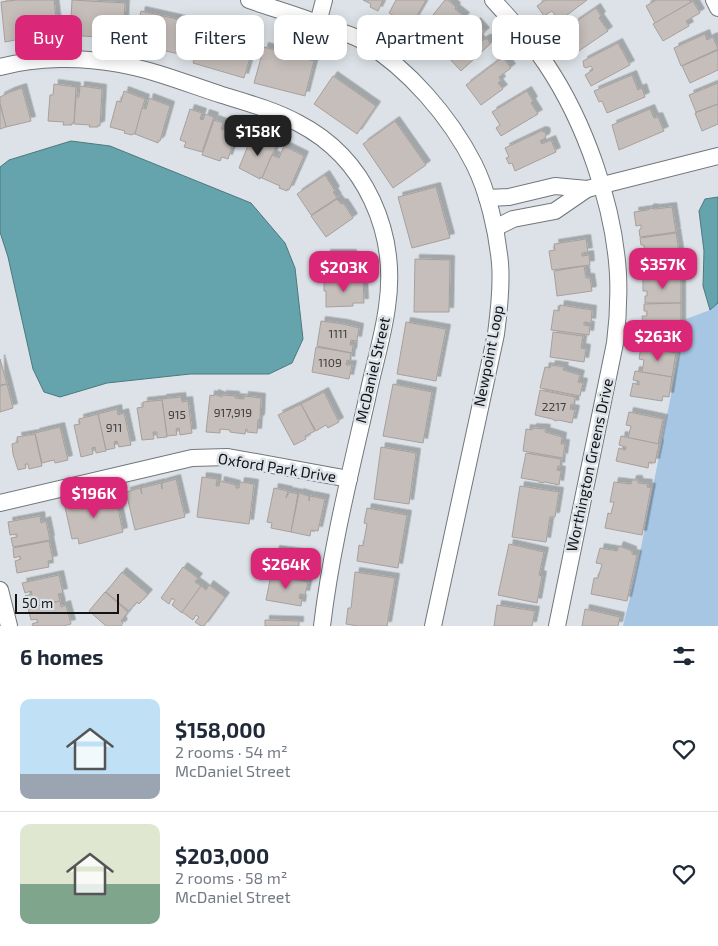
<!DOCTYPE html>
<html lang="en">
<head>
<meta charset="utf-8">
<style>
  :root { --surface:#fff; --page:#f6f6f7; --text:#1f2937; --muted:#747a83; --line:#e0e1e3; --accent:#db2777 }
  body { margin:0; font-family:"Exo 2",sans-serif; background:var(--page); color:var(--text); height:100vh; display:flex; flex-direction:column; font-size:19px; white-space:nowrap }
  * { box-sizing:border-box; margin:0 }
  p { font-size:16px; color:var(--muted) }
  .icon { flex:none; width:28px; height:28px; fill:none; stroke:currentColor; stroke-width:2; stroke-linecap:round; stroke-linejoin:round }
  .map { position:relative; height:626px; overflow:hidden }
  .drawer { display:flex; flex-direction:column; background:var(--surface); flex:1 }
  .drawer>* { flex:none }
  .guide { position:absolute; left:15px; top:15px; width:689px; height:45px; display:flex; gap:10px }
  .scale { position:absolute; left:15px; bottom:12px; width:104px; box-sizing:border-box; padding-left:5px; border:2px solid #111315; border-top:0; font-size:14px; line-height:18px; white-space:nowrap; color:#111315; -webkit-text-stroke:4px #dce2e7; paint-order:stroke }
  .price { position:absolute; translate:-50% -42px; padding:0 11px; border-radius:10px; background:var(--accent); color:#fff; font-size:16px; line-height:32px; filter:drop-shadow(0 1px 2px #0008) }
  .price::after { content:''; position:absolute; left:50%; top:30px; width:15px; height:11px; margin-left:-8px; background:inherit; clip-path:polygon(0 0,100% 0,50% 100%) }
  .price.current { background:#222; color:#fff }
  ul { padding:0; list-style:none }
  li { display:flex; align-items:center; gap:15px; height:125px; padding:0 20px }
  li+li { border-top:1px solid var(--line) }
  li span { display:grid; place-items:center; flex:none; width:140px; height:100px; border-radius:10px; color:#555 }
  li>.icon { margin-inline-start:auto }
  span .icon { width:60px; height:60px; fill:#fffc; stroke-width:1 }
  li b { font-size:21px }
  h2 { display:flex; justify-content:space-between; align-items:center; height:60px; padding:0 20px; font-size:21px }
  .chip { padding:0 18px; border-radius:10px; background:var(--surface); box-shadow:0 2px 12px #0003; font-size:18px; line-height:45px }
  .chip.current { background:var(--accent); color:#fff }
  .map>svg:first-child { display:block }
  .green { fill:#a7c6e3 }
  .water { fill:#66a4ad; stroke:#4c787f }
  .building { fill:#c5beba; stroke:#a7a09d; filter:url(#shadow) }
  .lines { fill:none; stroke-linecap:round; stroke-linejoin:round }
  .street-casing { stroke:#72777b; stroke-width:18 }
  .street { stroke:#fff; stroke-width:16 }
  .labels { text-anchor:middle; stroke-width:5; stroke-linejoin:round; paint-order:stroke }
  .number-label { font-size:12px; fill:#3e3e3e }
  .street-label { font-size:15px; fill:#111315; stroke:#dce2e7 }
</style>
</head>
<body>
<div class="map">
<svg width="718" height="626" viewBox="0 0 718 626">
  <defs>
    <filter id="shadow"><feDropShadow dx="4.5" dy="-4.5" stdDeviation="0" flood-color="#0004"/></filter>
  </defs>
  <rect width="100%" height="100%" fill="#dce2e7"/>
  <path class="green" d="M718,303V626H623L636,573L686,319L710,310Z"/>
  <g class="water">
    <path d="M71,141L110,146L251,203L285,243L295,268L303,339L292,363L269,374H190L107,383L60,397L44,392L33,369L8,257L0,232V167L9,160Z"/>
    <path d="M718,197V303L710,310L703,286L704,251L699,211L705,199Z"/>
  </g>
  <g class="building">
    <path d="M16,0H54L58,36L41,38V35L5,42L1,2Z"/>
    <path d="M72,0L125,3L123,39L70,35Z"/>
    <path d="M363,0H383L378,11L370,7L371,4Z"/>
    <path d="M396,0H426L411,26L389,13Z"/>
    <path d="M445,0H448L456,7L455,9L465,17L437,50L430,44L432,41L420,31Z"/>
    <path d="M545,0H587L555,24L551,20V18L555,15L552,11L544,16L537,6Z"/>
    <path d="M656,0H689L691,2L655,23L646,6Z"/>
    <path d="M693,1L700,13L686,21L689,26L663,41L653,24Z"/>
    <path d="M596,8L601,16L599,18L608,31L573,55L565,44L578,35L575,32L578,30L574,23Z"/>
    <path d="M141,11L195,23L192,37L188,36L184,55L134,44Z"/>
    <path d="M476,22L485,32L478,38L481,42L485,39H488L490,44L461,71L444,53L462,35L472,43L475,41L465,33Z"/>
    <path d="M204,26L255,41L244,78L193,63Z"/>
    <path d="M705,34L707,40L713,37L718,49L681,66L674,48Z"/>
    <path d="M618,43L630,65L591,86L585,75L593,70L591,66L586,68L584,67L583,61Z"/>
    <path d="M264,47L314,61L305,96L254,83Z"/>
    <path d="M718,50V70L690,83L682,66Z"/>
    <path d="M503,57L511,68L499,77L501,81L498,83L503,89L481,105L466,85Z"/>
    <path d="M632,75L638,90L642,88L645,97L607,113L602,101L599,102L594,91Z"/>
    <path d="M333,76L376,106L357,134L314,104Z"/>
    <path d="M718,83V104L696,112L689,95Z"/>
    <path d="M54,84L76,87L74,123H72V125H63L64,122L48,121L50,95H53Z"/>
    <path d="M80,86L102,89L100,126L98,125V127H89L90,125L74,124L76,97H79Z"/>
    <path d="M22,88L31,121L6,127L0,103V97L10,92Z"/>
    <path d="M124,91L145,99L135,134H133L132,135L124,133L125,131L110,127L117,101L121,102Z"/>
    <path d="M527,91L533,101L531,103L538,114L501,136L496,128L500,125L492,112Z"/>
    <path d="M149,98L170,106L160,141H158V143L135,134L142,108L146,109Z"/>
    <path d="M0,104L6,127L0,129Z"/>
    <path d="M718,104V124L702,131L695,113Z"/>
    <path d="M190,109L202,113L200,119L203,120L205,114L214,117L202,152L184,147L186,142L180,140Z"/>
    <path d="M650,109L654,118L658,117L664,131L619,150L612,125Z"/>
    <path d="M214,120L223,123L221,129L224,130L226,124L238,128L228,159L222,157L220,161L202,155Z"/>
    <path d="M395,121L426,165L393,188L363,144Z"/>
    <path d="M541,131L545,132L546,135L545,138L540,141L542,144L551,140L556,152L515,171L512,163L509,164L506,158L509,157L505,148Z"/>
    <path d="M257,134L277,144L262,178L260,177V179L239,168L249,143L253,145Z"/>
    <path d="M284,146L304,156L289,190L287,189V191L279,188L280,186L262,178L272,155L279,158Z"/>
    <path d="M325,175L332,186L335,191L333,192L337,198L311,215L297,194Z"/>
    <path d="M436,187L450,238L412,248L398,197Z"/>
    <path d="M337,199L341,204L343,203L346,207L353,218L326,237L311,216Z"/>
    <path d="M672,207L676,232L640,237L639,230L641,229V225L636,226L634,212L648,210L650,208L655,209Z"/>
    <path d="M676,233L680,258L662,260L660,262L656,261L642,263L640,250L644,249V245H641L640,238Z"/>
    <path d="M586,239L588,252L582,253V256L589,255L590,265L552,270L549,251L555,250L554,244Z"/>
    <path d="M326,254H352V257H364L363,280H326V278H324V270H326Z"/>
    <path d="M415,259L450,260L449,312H414Z"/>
    <path d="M584,266L586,278H590L592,291L557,296L554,271Z"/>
    <path d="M659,276L663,278H681V303H645V296H647V291H643V278H657Z"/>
    <path d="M363,280L364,303H353V306L326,307V291H324V283H326V281Z"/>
    <path d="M681,303V329H663L661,331L657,329H643L642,316H647V311H644V304Z"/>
    <path d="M560,305L592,310L591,323L584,322V325L590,326L589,335L551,330L554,310L559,311Z"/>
    <path d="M321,321L343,324L359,328L357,341L351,340L350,345H353L352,353L317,346Z"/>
    <path d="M406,322L446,329L436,381L397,374Z"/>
    <path d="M553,332L583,336L581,348L586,349L584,362L550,357Z"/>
    <path d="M316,347L351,353L350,361L347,360L346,365H352L349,379L312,372Z"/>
    <path d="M641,347L676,353L672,377L642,372L644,360L639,359Z"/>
    <path d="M0,359L7,384L0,385Z"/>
    <path d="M551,365L564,367L563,370L580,375L578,382L583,383L580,396L540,388L545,367L550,368Z"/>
    <path d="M635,371L672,377L669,397L663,396L662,401L630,396L633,383L639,385V381L633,380Z"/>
    <path d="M7,384L13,408L0,412V386Z"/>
    <path d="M393,384L432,392L423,443L383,436Z"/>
    <path d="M540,390L575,397L574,405L571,404L570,409L575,410L572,423L558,420L556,421L552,419L535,415Z"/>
    <path d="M324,392L339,422L328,428L326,425L316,431L301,404Z"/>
    <path d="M214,394L222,397V395L235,396V398L244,399V396L261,398L260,419L258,420L257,433L247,432V429H246L245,434L230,432V430L220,429V433L206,432L210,395L214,396Z"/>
    <path d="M181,397L182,402L188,401L192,433L180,435L179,428L176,429L177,435L167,436L162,399Z"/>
    <path d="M162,400L167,437L157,438V432H153L154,439L142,440L137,408L143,407V402Z"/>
    <path d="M301,404L315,431L305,436L306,439L294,445L278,415Z"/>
    <path d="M117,409L118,415L124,413L131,445L119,447L117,441L114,442L115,448L106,450L98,414Z"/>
    <path d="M629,412L663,419L658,444L628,438L631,426L626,425Z"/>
    <path d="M98,414L106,451L96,453L95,447L92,448L93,454L81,457L74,425L80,424L79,419Z"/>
    <path d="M60,427L68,460L55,463L54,460L42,463L35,433Z"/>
    <path d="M532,428L546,429L545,432L562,437L561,444H565L563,458L523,451L526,429L532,430Z"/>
    <path d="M35,434L42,466L29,469L28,464H25L26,468L18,470L13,454L12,444L18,442L17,437Z"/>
    <path d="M621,436L659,444L655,463L649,462L648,468L616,461L619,448L625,450L626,447L619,445Z"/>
    <path d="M381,447L416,453L409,504L374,499Z"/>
    <path d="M526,453L561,459L560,467L558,466L557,470L561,471L559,485L545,482L540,483L539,481L521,478Z"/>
    <path d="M202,477L217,479L216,486H219L220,481L236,485V488H239L240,482L254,484L249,524L197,517Z"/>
    <path d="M176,479L185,517L135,530L126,492L140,488L142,494L141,488L161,483L162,489V483Z"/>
    <path d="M632,480H638V483L648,484L647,487L651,488L642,535L605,528L608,513L611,514L614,502H610L614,482L631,484Z"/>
    <path d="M520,486L559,492L555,517H550L546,542L512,537Z"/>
    <path d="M274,488L288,491L286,498L289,492L298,494L291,532L271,528L272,523L267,522Z"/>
    <path d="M299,493L309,496V501L310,496L325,499L318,531L311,530L310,536L291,532Z"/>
    <path d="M115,494L123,532L79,544L78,538L72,539L65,507L78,504L79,509V503L99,497L100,504H102L100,497Z"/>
    <path d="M367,508L407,515L398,568L357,561L359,545L363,546L367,524L364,523Z"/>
    <path d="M40,516L41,523L46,521L50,540L13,547L11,538L17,537V534L10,535L8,522Z"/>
    <path d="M49,541L53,560L48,561L49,567L17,573L15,561L21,559L20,556L14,558L13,548Z"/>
    <path d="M509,544L544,552L539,575L542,576L537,603L498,595Z"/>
    <path d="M619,546L632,551V554L637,555L627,601L591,594L594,578H598L602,564L596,563L600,548L617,551Z"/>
    <path d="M275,550L297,553L313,557L310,570L305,569L304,574H307L306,581L271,575Z"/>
    <path d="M183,567L198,578L195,582L201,586L182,613L172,605L175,600L172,598L169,604L161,598Z"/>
    <path d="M122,572L148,594L139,604L137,602L129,611L106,592Z"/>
    <path d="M355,572L395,578L387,626H358L346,624L348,608H351Z"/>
    <path d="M59,575L63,593L58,594L60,601L28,608L25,596L32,594L31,591L25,593L22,583Z"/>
    <path d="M271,575L308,582L305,595L300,594L299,598L302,599L301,606L266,600Z"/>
    <path d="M209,585L225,597L204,626H201L195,622L199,617L196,615L193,620L182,612L201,586L206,590Z"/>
    <path d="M105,592L128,612L121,621L123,623L121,626H106L89,611Z"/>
    <path d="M60,601L61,607L66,605L71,624L63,626H33L32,624L38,622L37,619L31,620L28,608Z"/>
    <path d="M497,605L535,611L532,626H494Z"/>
    <path d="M585,609L620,617L618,626H582Z"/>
    <path d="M265,620L299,621V626H265Z"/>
  </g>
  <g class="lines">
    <defs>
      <g id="street">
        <path d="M249,0C278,10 307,18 335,30C344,33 355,36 363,41C409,69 450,117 474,164C488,192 497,231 500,263C502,286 499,311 496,334L433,626"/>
        <path d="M493,0C512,21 531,41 546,64C585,122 614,205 618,274C619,297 618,320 615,343L557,626"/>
        <path d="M714,0L718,8"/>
        <path d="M318,23L324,0"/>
        <path d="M0,67C38,57 81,57 119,64C154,70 188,84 222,95C248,103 274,110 298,123C366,158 398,233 387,307C383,338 373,368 367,399C350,474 331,550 322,626"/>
        <path d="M487,198L509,197L555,186L587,189L718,156"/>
        <path d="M495,228L513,219L555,211L587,189"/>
        <path d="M0,503L192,458L228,457L349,479"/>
        <path d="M0,590L9,626"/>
      </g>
    </defs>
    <use href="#street" class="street-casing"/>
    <use href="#street" class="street"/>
  </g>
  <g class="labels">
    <g class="number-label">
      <text x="338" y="338">1111</text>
      <text x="330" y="367">1109</text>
      <text x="554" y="411">2217</text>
      <text x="233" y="417">917,919</text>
      <text x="177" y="419">915</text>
      <text x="114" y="432">911</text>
    </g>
    <g class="street-label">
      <text transform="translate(489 356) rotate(-79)" y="5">Newpoint Loop</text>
      <text transform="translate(373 370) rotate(-77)" y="5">McDaniel Street</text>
      <text transform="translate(590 465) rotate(-78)" y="5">Worthington Greens Drive</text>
      <text transform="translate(277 468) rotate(9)" y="5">Oxford Park Drive</text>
    </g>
  </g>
</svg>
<div class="scale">50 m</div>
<b class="price current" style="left:258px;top:157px">$158K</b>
<b class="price" style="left:663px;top:290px">$357K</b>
<b class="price" style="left:344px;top:293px">$203K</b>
<b class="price" style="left:658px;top:362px">$263K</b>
<b class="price" style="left:94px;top:519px">$196K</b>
<b class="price" style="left:286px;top:590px">$264K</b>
<div class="guide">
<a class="chip current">Buy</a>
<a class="chip">Rent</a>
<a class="chip">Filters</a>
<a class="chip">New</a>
<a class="chip">Apartment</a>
<a class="chip">House</a>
</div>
</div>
<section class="drawer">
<h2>6 homes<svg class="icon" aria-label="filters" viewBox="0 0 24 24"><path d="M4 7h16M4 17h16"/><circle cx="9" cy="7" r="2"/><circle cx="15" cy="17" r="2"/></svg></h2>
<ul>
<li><span style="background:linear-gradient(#bfe0f5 75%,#9aa5b1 0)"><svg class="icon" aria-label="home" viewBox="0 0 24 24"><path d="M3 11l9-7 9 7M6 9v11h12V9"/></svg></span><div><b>$158,000</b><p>2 rooms · 54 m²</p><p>McDaniel Street</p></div><svg class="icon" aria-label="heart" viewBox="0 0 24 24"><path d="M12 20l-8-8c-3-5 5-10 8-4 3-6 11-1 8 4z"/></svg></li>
<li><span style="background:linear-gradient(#dfe7d0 60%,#7fa58c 0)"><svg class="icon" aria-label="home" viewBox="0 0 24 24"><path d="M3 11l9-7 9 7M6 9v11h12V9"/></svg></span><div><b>$203,000</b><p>2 rooms · 58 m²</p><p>McDaniel Street</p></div><svg class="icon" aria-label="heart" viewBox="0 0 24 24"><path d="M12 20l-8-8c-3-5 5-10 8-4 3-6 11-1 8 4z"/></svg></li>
</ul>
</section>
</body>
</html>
